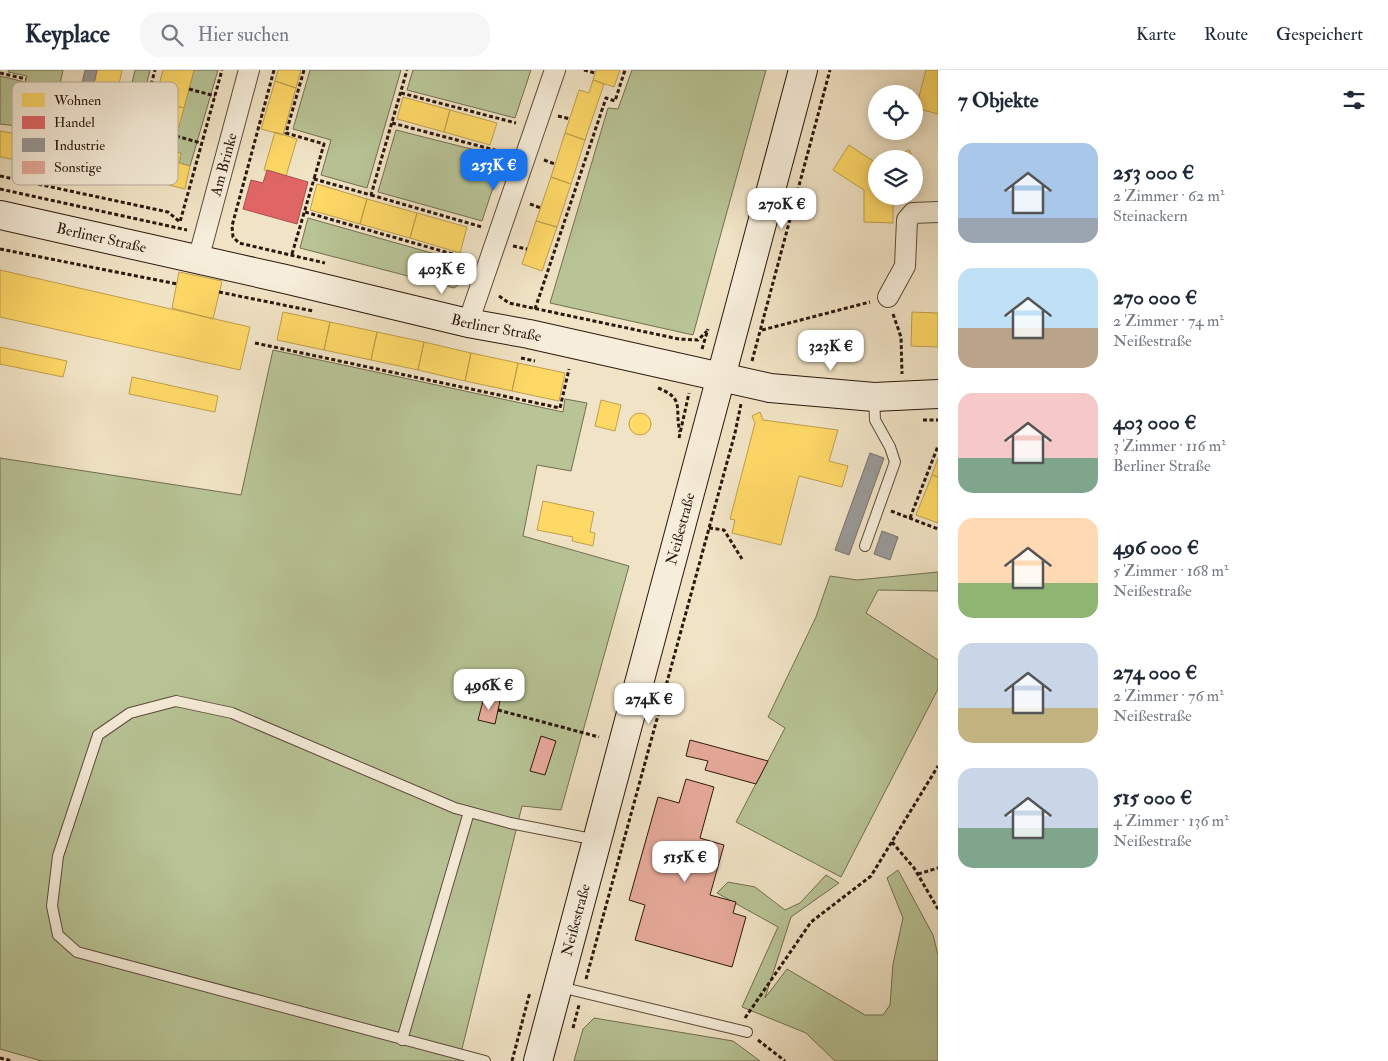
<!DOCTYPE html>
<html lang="de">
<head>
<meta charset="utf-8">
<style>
	:root { --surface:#fff; --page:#f6f6f7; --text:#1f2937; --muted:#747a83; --line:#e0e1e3; --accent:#1a73e8 }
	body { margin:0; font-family:"IM FELL Double Pica",serif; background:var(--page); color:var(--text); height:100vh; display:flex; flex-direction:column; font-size:19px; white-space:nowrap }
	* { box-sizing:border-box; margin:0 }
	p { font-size:16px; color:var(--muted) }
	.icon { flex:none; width:28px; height:28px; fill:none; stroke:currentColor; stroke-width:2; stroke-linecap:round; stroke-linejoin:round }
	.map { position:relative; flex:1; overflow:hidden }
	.sheet { display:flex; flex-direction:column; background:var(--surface); width:450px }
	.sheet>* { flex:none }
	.controls { position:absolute; left:868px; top:15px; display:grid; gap:10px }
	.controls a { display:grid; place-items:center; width:55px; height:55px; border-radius:50%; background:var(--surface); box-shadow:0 2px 12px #0003; font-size:25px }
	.price { position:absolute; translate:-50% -42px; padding:0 11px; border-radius:10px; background:#fff; color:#222; font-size:16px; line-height:32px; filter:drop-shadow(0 1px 2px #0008) }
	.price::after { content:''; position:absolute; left:50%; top:30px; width:15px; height:11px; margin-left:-8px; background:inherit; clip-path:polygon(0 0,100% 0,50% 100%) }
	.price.on { background:var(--accent); color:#fff }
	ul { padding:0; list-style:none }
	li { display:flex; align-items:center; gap:15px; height:125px; padding:0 20px }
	li span { display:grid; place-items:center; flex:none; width:140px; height:100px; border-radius:15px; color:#555 }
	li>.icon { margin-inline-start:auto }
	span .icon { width:60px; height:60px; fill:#fffc; stroke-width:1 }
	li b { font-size:21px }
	h2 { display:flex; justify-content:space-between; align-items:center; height:60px; padding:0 20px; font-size:21px }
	header { display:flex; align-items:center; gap:30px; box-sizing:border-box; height:70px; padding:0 25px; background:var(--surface); border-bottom:1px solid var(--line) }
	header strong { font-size:24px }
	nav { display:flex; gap:28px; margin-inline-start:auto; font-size:18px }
	.search { width:350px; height:45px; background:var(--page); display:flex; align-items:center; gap:12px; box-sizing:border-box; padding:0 18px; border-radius:20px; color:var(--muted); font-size:19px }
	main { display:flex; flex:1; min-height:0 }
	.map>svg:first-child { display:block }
	.green { fill:#b8c496; stroke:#726e52 }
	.homes { fill:#ffd966; stroke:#c09f4c }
	.shops { fill:#e06666; stroke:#aa4e4c }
	.industry { fill:#999; stroke:#78726f }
	.building { fill:#e8ab9c; stroke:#2c170e }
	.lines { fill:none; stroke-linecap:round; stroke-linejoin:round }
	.lane-casing { stroke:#5d4a3c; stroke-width:12 }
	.street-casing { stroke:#5d4a3c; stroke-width:22 }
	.secondary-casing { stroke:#2c170e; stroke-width:30 }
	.path { stroke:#2c170e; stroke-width:3; stroke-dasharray:4 2.5; stroke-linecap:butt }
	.lane { stroke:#f6edda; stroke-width:10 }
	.street { stroke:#f6edda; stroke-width:20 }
	.secondary { stroke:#f6edda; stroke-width:28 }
	.labels { text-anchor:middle; stroke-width:5; stroke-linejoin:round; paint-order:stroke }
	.street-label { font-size:15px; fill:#2c170e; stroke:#f6edda }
	.key { fill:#f6edda; stroke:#b9ad9d; stroke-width:1 }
	.key-label { font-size:14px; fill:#2c170e }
</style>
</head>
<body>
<header>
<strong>Keyplace</strong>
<div class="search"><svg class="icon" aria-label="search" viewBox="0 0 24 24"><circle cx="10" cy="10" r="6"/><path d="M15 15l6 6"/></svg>Hier suchen</div>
<nav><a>Karte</a><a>Route</a><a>Gespeichert</a></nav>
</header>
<main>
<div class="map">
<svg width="938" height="991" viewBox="0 0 938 991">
	<rect width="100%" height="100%" fill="#f1e4c6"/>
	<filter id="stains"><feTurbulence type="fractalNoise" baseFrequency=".004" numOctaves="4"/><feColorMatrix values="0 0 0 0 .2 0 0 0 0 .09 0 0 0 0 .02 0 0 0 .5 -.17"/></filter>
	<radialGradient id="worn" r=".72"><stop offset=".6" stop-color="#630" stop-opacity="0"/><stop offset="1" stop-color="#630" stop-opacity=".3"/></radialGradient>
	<path class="green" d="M9,0H63L57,28L31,24L25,57L0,54V6L25,12L27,6L8,2Z
		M135,0H150L135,61L122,58Z
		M194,0H218L190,96L179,93L181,83L172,81Z
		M310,0H401L367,118L321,105L331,70L293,59Z
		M413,0H531L515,48L407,20Z
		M632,0H766L693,265L550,233L608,38L618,39Z
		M396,60L503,87L482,151L378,122Z
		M308,148L467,193L462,212L454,218L300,178Z
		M273,280L563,342L565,329L587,333L571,401L537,395L523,466L629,496L561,740L522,736L459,991H42L0,979V388L241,425Z
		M938,502V521L878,520L866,543L938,590V619L841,807L736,752L785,658L768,647L816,547L830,506L857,510Z
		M898,800L933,865L938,885V991H835L806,963L742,937L778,857L717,823L728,812L755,817L785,840L800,833L826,805L839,813L791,847L765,928L787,899L865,945H883L890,935L893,894L903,848L887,808Z
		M594,948L733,971L760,991H574L583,959Z"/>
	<path class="homes" d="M97,0H122L110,57L118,59L111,93L78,86Z
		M163,0H194L184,38L155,30Z
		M278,0H301L296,18L275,11Z
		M596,0H620L614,17L593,10Z
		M926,0H938V44L916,38Z
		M593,10L604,14L585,70L565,63L579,20L589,23Z
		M275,11L296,18L283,65L261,59Z
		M403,27L450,40L444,62L397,49Z
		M155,30L184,38L172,81L143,73Z
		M450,40L497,53L490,75L444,62Z
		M0,61L80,75L75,100L0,87Z
		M275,62L297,69L286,106L264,100Z
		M565,63L585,70L571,114L551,107Z
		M116,67L181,83L179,93L190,96L185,119L109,100Z
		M849,75L876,93V126H893V153L864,152V120L833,100Z
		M909,80L923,106L914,110V89H891Z
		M551,107L571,114L557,157L536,151Z
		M317,114L367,129L360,154L310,140Z
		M367,129L417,143L410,168L360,154Z
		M417,143L467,157L460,183L410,168Z
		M536,151L557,157L542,201L522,194Z
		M0,200L250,257L240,300L0,247Z
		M179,202L222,211L213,249L172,238Z
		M283,242L330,252L324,280L277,270Z
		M912,242L938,243V277L911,276Z
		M330,252L377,262L371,290L324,280Z
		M377,262L424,272L418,300L371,290Z
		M424,272L471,283L465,311L418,300Z
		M0,277L67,291L63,307L0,294Z
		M471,283L518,293L512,321L465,311Z
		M518,293L565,303L559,331L512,321Z
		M132,307L218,326L215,342L129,324Z
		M601,330L621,335L615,361L595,356Z
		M760,342L763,350L838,360L829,391L848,396L842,417L799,406L781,475L732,463L735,450L730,449L755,353L752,346Z
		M629 354a11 11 0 1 1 22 0a11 11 0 1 1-22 0Z
		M938,388V407L932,405Z
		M932,405L938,407V453L916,445Z
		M543,431L594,442L590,462L595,463L593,476L572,471L573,467L537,460Z"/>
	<path class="shops" d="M267,100L308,112L297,154L243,139L251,110L263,113Z"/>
	<path class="industry" d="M85,0H97L80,75L68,73Z
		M870,383L884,388L849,485L835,480Z
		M882,461L898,467L890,490L874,484Z"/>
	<path class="building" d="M484,627L500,631L495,654L478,650Z
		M541,666L556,671L545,705L530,701Z
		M690,670L768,691L756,714L705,700L708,691L686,686Z
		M686,709L714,717L700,768L724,775L710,825L736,832L733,843L746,847L732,897L635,870L645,835L629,830L658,727L679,733Z"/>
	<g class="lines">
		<defs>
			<path id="lane" d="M865,476L895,392L890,377L875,350L874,327
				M560,917L747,962
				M402,970L469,742
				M485,991L77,882L58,865L52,836L58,786L98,665L130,643L176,631L232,643L455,738L510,753L597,770"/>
			<g id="street">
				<path id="s1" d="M198,190L249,0"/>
				<path d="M888,227L905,196L907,150L913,143L938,142"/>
				<path d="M468,253L555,0"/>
			</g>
			<g id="secondary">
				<path id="s2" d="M0,145L285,209L468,253L529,264L770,318L874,327L938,324"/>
				<path id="s3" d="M538,991L803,0"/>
			</g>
		</defs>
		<use href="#lane" class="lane-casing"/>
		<use href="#street" class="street-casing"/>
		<use href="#secondary" class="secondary-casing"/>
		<path class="path" d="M274,0L232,156L233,167L239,173L325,193
			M304,0L286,63L324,74L314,109
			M584,0L595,3
			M0,3L26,9
			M189,19L215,26
			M401,23L516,53
			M558,46L570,49
			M392,53L506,83
			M121,63L137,66
			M176,66L201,73
			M136,71L155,0
			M544,90L555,94
			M0,106L168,142L180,152L222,0
			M0,119L187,160
			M371,125L482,157
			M530,134L541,138
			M305,142L470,189
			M513,176L527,179
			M0,179L177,214
			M292,184L314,109L371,125L407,0
			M219,222L313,241
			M499,226L509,233L679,269L698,270L707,261
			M535,239L606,28L615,31L625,0
			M893,244L901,267L902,304
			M762,260L870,232
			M255,273L560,338L569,299
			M702,279L708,259
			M521,288L535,291
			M752,291L830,0
			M658,318C686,329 674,339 680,362
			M923,350H938
			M679,368L689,323
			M891,441L938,459
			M910,448L938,376
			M709,458L724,460L742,489
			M498,640L599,667
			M892,772L914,798L938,839
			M918,804L938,798
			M586,909L735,363L741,334
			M745,948L811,852L871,806L938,696
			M573,958L579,935
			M758,970L785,991
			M0,988L12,991
			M512,991L530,922"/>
		<use href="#lane" class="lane"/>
		<use href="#street" class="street"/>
		<use href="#secondary" class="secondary"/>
	</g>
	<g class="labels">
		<g class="street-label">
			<text dy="5" stroke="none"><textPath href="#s1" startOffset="99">Am Brinke</textPath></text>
			<text dy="5" stroke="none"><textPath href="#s2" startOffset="104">Berliner Straße</textPath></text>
			<text dy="5" stroke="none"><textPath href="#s2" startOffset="509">Berliner Straße</textPath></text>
			<text dy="5" stroke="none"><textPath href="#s3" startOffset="551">Neißestraße</textPath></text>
			<text dy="5" stroke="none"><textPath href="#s3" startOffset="146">Neißestraße</textPath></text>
		</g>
	</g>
	<rect x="12" y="12" width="166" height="103" rx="8" class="key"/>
	<rect x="22" y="23" width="23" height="14" fill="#ffd966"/>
	<rect x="22" y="46" width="23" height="13" fill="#e06666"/>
	<rect x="22" y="68" width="23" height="14" fill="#999"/>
	<rect x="22" y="91" width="23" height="13" fill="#e8ab9c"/>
	<g class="key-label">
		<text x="54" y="35">Wohnen</text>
		<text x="54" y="57">Handel</text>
		<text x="54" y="80">Industrie</text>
		<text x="54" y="102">Sonstige</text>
	</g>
	<rect width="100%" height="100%" filter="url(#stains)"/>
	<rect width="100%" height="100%" fill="url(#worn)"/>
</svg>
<div class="controls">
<a><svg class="icon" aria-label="locate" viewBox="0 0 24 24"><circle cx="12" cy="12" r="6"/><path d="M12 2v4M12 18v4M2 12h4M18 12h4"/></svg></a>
<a><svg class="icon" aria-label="layers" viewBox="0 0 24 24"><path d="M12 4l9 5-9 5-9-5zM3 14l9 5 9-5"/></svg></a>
</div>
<b class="price on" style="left:494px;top:121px">253K €</b>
<b class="price" style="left:782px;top:160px">270K €</b>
<b class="price" style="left:442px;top:225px">403K €</b>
<b class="price" style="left:831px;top:302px">323K €</b>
<b class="price" style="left:489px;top:641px">496K €</b>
<b class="price" style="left:649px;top:655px">274K €</b>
<b class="price" style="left:685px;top:813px">515K €</b>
</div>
<section class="sheet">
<h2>7 Objekte<svg class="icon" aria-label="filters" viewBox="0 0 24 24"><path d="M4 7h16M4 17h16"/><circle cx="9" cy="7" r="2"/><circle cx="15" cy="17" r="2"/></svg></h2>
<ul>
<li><span style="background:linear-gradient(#a9c7e8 75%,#9aa5b1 0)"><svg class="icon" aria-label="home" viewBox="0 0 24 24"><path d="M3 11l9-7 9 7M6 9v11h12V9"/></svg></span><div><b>253 000 €</b><p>2 Zimmer · 62 m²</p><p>Steinackern</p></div></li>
<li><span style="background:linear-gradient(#bfe0f5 60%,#b9a48a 0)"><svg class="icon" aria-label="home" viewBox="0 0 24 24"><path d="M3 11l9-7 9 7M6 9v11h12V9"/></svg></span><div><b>270 000 €</b><p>2 Zimmer · 74 m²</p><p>Neißestraße</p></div></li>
<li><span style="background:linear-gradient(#f6c9c9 65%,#7fa58c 0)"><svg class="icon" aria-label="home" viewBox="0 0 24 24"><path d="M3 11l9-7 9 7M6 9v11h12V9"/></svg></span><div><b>403 000 €</b><p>3 Zimmer · 116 m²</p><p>Berliner Straße</p></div></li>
<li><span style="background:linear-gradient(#ffd9b3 65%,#8fb573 0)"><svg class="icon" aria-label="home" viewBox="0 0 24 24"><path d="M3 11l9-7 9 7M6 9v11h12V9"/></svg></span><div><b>496 000 €</b><p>5 Zimmer · 168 m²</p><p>Neißestraße</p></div></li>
<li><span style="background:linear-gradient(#c9d6e8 65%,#c2b280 0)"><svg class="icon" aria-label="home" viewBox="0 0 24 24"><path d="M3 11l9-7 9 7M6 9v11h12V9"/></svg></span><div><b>274 000 €</b><p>2 Zimmer · 76 m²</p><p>Neißestraße</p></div></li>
<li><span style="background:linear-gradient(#c9d6e8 60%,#7fa58c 0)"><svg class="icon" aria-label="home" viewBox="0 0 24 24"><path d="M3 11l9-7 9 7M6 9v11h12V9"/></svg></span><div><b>515 000 €</b><p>4 Zimmer · 136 m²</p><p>Neißestraße</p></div></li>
</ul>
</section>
</main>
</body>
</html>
